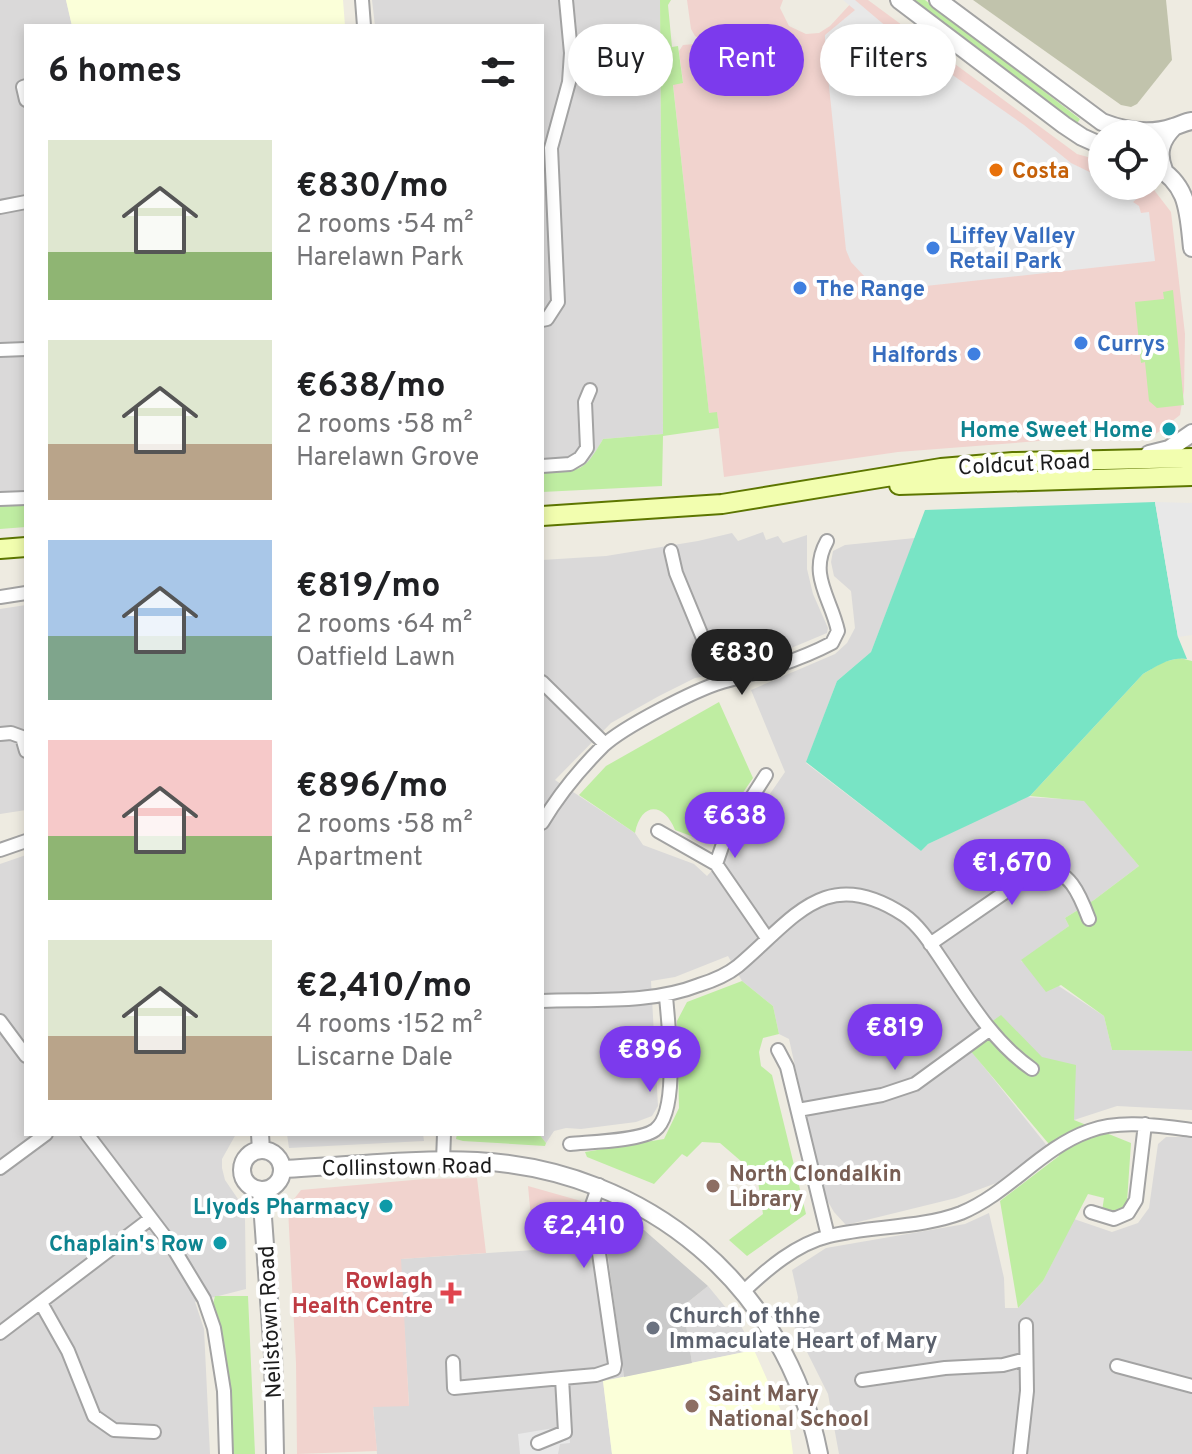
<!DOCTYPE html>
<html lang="en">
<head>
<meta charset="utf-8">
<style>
	:root { --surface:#fff; --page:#f2f2f2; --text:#202124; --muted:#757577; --accent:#7c3aed }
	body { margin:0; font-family:Overpass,sans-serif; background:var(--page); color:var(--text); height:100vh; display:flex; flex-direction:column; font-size:30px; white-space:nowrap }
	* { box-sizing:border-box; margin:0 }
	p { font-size:26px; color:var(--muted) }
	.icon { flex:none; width:44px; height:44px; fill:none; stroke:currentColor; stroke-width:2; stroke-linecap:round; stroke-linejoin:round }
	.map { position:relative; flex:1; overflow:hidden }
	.side { position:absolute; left:24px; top:24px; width:520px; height:1112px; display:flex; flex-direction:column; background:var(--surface); border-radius:0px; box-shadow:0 4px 12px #0003 }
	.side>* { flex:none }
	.top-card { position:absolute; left:568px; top:24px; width:504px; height:72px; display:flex; gap:16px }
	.buttons { position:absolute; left:1088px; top:120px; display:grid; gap:16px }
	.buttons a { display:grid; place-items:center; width:80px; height:80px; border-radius:50%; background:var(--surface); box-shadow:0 4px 12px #0003; font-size:40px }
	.price { position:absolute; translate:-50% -68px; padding:0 18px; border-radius:28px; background:var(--accent); color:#fff; font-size:26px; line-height:52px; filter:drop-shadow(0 2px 4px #0008) }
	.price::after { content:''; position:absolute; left:50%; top:48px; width:24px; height:18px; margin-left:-12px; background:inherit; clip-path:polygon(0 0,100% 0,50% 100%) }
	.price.on { background:#222; color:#fff }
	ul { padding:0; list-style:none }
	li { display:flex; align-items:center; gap:24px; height:200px; padding:0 24px }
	li span { display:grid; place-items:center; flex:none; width:224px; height:160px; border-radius:0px; color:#555 }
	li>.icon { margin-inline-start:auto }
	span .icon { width:96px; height:96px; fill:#fffc; stroke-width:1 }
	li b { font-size:34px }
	h2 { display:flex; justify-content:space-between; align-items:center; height:96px; padding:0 24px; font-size:34px }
	.pill { padding:0 28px; border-radius:36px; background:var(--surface); box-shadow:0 4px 12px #0003; font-size:28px; line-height:72px }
	.pill.on { background:var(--accent); color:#fff }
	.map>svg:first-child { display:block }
	.residential { fill:#dad9d9 }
	.commercial { fill:#f1d3ce }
	.education { fill:#fbffd9 }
	.religious { fill:#cacaca }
	.construction { fill:#c1c3ac }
	.grass { fill:#bfeda2 }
	.pitch { fill:#78e4c5 }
	.parking { fill:#e8e8e8 }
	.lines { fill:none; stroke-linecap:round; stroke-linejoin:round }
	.minor-casing { stroke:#a3a3a3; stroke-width:16 }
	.tertiary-casing { stroke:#a3a3a3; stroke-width:20 }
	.secondary-casing { stroke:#5d7600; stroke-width:22 }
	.minor { stroke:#fff; stroke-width:12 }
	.tertiary { stroke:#fff; stroke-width:16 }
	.secondary { stroke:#f2feaf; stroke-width:18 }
	.food-dot { fill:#e8710a; stroke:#fff; stroke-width:3 }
	.shop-dot { fill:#3f7fe0; stroke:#fff; stroke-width:3 }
	.culture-dot { fill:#0f9aa8; stroke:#fff; stroke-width:3 }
	.education-dot { fill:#8d6e63; stroke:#fff; stroke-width:3 }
	.health-dot { fill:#e0444e; stroke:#fff; stroke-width:3 }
	.worship-dot { fill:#6b7280; stroke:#fff; stroke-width:3 }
	.labels { text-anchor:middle; stroke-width:8; stroke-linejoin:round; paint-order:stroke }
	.food-label { font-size:22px; font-weight:bold; fill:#c56008; stroke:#fff; text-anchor:start }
	.shop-label { font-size:22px; font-weight:bold; fill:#366cbe; stroke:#fff; text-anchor:start }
	.culture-label { font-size:22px; font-weight:bold; fill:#0d838f; stroke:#fff; text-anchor:end }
	.street-label { font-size:22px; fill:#1c1c1c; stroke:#fff }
	.education-label { font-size:22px; font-weight:bold; fill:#785e54; stroke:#fff; text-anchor:start }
	.health-label { font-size:22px; font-weight:bold; fill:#be3a42; stroke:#fff; text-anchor:end }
	.worship-label { font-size:22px; font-weight:bold; fill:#5b616d; stroke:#fff; text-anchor:start }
</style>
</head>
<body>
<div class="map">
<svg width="1192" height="1454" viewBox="0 0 1192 1454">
	<rect width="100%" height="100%" fill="#eeebe1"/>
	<path class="residential" d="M0,0H66L72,26H26V504L0,506Z
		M372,0H660L663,434L603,439L589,464L573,470L542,472V26H375Z
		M763,532L766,540L778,536L783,543L807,535V569L813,594L828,628L827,633L739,670L695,678L659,696L611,723L555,780L635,833L643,845L694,864L707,876L735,845L785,772L751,690L835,654L847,643L855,628L851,591L834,576L831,562L833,551L845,545L915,538L871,652L837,681L806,763L921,851L928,844L1024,797L1084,800L1139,866L1094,900L1065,918L1069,926L1021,961L1104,1016L1112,1050L1192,1051V1110L1117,1106L1074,1120L964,1042L1052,1152L1026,1172L956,1198L846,1225L834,1212L823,1193L789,1039L779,1034L773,1006L742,981L728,956L675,977L651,981L658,1106L652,1116L636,1122L581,1129L566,1128L554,1131L546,1143L539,1134H542V560L606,556L698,541L732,533L738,541Z
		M26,605V810L0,814V609Z
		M26,855V1134H236L222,1159V1168L225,1180L240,1202L245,1219L246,1289L195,1302L204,1329L210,1454H0V864Z
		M287,1134H423L424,1141L289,1148Z
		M1166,1137H1192V1454H839L828,1394L794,1326L798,1297L792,1270L826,1248L965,1224L989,1213L1004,1278L1005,1308H1018L1043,1281L1074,1219L1112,1232L1138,1223L1149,1208L1158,1144Z
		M606,1245L624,1377L603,1381L612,1454H377L373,1406L409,1405L400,1259Z
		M708,1286L741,1326L754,1350L692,1363L683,1306Z"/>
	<path class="commercial" d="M687,0H783L780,8L789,26L806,34L819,33L830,26L854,0H868L1077,154L1102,161V186H1151L1171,212L1185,334L1184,391L1180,415L1152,437L1078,438L898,452L724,477L717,413L709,414L673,84L683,82L679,51L683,45L706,43L695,36L691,29Z
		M477,1178L486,1253L401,1259L409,1406L373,1407L377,1451L297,1454L296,1363L288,1209L294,1199L301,1190L424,1179Z
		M528,1186L581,1201L588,1246L534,1250Z"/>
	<path class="education" d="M66,0H343L345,26H72Z
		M754,1350L790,1431L793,1454H612L603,1381Z"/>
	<path class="religious" d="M608,1212L644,1230L708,1286L683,1306L692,1363L624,1377L603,1220Z"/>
	<path class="construction" d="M973,0H1166L1172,60L1137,104L1131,107L1121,105Z"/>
	<path class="grass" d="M660,0H671L668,5L672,47L678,46L683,83L673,85L709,413L717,412L719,428L663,436L662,486L542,492V472C581,470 583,474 603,439L663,434Z
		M911,0H925L1080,119L1076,125Z
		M1173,290L1184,405L1157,408L1149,401L1145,362L1141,363L1135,302L1164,299L1163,292Z
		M26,504V527L0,529V506Z
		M1180,658L1192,661V1051L1112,1050L1104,1016L1061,985L1046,992L1021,960L1069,926L1065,918L1094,900L1139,866L1084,801L1030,796L1143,674L1163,662Z
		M719,702L753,778L718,829L708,839H699L675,830C664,802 641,802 635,833L579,795L606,766Z
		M742,981L773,1006L779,1034L763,1038L759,1052L761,1066L772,1075L806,1214L747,1256L729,1240L763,1214L757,1175L720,1143L702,1142L687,1157L682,1154L654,1184L587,1157L585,1152L664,1139L679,1108L677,1021L687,1002Z
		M1001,1015L1042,1057L1076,1065L1074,1120L1131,1143L1127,1202L1118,1213L1102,1211L1104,1198L1088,1194L1043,1281L1018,1308L1000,1201L1059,1156L963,1042Z
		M457,1134H539L546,1143L545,1146L463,1141L456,1139Z
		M215,1296H248L255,1454H233L229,1384L213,1304Z"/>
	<path class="pitch" d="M1155,502L1178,637L1187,659C1171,656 1157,666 1143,674L1030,796L928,844L921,851L806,762L837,681L871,652L925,510Z"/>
	<path class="parking" d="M843,0H855L901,39L1024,125L1071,163L1102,178V186H1121L1137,193L1140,196L1133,202L1139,206L1141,213L1149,212L1155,261L907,288L881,287L865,277L851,262L846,250L825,48V35L855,10Z
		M1155,502L1192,503V635L1178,637Z
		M566,1426L569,1427L570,1443L560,1444L558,1454H520L518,1434Z"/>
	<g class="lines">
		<defs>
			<path id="minor" d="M362,0L364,26
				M26,86L23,87L26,100
				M0,207L26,202
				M542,320L547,319L558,302L551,148L569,82L571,53L566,0
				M0,350L26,349
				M542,466L570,464L580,458L587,448L585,402L590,390
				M0,499L26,498
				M671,551L676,573L721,682
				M0,597L26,593
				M542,682L605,744
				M0,734L11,733L22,737L26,751
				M542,823C558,796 581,768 603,746C623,727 695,690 722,682C759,672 798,661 832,643L838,631C831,598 808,575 827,541
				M658,831L716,864L767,938
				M0,850L26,841
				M716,864L724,841L766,775
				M930,944L1040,868C1069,867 1080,895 1089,919
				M542,1001C593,999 651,1004 699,985C712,981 728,974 738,966C793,920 825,863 904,915C920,926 932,946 943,962C969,1001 993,1042 1032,1069
				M0,1021L26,1056
				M778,1050L787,1067L828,1236
				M798,1110L882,1095L915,1084L989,1030
				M87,1134L172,1246L204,1299L214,1328L224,1391L226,1454
				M570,1144C589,1142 640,1141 655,1130C680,1111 668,1024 666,996
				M443,1161L444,1134
				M0,1168L46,1134
				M1091,1212L1114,1219L1128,1213L1136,1200L1145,1124
				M743,1292C767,1269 796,1244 829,1236C870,1226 922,1228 961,1213C1009,1193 1041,1148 1089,1131C1121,1119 1159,1126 1192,1130
				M41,1303L68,1351L94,1416L114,1430L154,1432
				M0,1333L150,1219
				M453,1362L454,1388L562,1378L565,1432L538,1443
				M1117,1366L1192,1386
				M562,1378L596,1375L614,1369L615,1364L592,1205L599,1185
				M862,1380L945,1368L1003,1365L1026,1359
				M1020,1454L1027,1391L1026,1325"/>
			<path id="tertiary" d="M899,0L1064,125L1082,137L1102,146
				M938,0L1102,122C1125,131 1150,135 1173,127C1180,125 1185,122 1192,121
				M1154,165C1189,185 1188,211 1192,248
				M1164,170C1157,153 1161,140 1174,127
				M1149,454L1169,449L1192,433
				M260,1134L261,1150
				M242 1170a20 20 0 1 1 40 0a20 20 0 1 1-40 0Z
				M283,1169C347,1166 413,1158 477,1161C647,1170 786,1286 819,1454
				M261,1190L273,1355L275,1454"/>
			<path id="secondary" d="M899,485L1192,476
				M542,516L722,504L941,468L1013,462L1192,458
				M0,549L26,547"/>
		</defs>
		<use href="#minor" class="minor-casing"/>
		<use href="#tertiary" class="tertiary-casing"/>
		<use href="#secondary" class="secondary-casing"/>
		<use href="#minor" class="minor"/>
		<use href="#tertiary" class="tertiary"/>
		<use href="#secondary" class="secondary"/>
	</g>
	<circle class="food-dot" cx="996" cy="170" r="8"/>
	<g class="shop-dot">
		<circle cx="933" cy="248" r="8"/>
		<circle cx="800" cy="288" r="8"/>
		<circle cx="1081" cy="343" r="8"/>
		<circle cx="974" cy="354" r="8"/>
	</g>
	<g class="culture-dot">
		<circle cx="1169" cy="429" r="8"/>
		<circle cx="386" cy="1206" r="8"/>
		<circle cx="220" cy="1243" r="8"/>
	</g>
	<g class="education-dot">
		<circle cx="713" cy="1186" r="8"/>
		<circle cx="692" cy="1406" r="8"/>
	</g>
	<path class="health-dot" d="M447 1281h8v8h8v8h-8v8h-8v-8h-8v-8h8z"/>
	<circle class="worship-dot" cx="653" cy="1328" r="8"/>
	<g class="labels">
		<g class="food-label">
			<text x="1012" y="178">Costa</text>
		</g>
		<g class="shop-label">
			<text x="949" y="243">Liffey Valley<tspan x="949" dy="25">Retail Park</tspan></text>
			<text x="816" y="296">The Range</text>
			<text x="1097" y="351">Currys</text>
			<text x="958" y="362" text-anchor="end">Halfords</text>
		</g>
		<g class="culture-label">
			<text x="1153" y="437">Home Sweet Home</text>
			<text x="370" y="1214">Llyods Pharmacy</text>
			<text x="204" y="1251">Chaplain's Row</text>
		</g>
		<g class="street-label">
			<text transform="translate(1024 463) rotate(-3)" y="8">Coldcut Road</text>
			<text transform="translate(407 1166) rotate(-1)" y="8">Collinstown Road</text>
			<text transform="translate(269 1322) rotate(-93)" y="8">Neilstown Road</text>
		</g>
		<g class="education-label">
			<text x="729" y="1181">North Clondalkin<tspan x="729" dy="25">Library</tspan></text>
			<text x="708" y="1401">Saint Mary<tspan x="708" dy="25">National School</tspan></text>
		</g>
		<g class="health-label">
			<text x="433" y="1288">Rowlagh<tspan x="433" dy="25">Health Centre</tspan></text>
		</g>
		<g class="worship-label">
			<text x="669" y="1323">Church of thhe<tspan x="669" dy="25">Immaculate Heart of Mary</tspan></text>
		</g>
	</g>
</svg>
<div class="buttons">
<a><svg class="icon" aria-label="locate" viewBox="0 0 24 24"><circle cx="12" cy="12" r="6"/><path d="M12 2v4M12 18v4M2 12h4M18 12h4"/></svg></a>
</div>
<b class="price on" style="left:742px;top:697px">€830</b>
<b class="price" style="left:735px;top:860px">€638</b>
<b class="price" style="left:1012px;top:907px">€1,670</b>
<b class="price" style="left:895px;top:1072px">€819</b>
<b class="price" style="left:650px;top:1094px">€896</b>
<b class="price" style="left:584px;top:1270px">€2,410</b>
<div class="top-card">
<a class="pill">Buy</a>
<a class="pill on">Rent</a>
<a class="pill">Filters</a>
</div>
<section class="side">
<h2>6 homes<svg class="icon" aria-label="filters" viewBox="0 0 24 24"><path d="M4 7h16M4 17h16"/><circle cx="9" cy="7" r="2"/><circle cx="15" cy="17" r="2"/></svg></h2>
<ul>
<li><span style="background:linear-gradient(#dfe7d0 70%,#8fb573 0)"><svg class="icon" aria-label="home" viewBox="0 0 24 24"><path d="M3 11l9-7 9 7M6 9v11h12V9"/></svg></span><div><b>€830/mo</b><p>2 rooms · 54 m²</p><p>Harelawn Park</p></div></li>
<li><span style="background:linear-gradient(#dfe7d0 65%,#b9a48a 0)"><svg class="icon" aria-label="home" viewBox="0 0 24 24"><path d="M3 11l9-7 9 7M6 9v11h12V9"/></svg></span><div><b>€638/mo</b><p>2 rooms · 58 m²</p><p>Harelawn Grove</p></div></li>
<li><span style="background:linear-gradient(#a9c7e8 60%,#7fa58c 0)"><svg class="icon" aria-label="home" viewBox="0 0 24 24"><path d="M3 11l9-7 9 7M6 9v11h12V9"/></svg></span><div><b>€819/mo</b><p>2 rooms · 64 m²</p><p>Oatfield Lawn</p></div></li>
<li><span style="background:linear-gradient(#f6c9c9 60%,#8fb573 0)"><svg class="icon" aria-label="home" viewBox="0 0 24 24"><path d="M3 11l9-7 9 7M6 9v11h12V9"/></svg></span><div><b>€896/mo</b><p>2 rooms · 58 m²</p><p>Apartment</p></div></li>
<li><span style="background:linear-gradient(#dfe7d0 60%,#b9a48a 0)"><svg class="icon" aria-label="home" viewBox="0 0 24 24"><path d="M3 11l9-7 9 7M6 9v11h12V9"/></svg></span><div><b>€2,410/mo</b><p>4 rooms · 152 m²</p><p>Liscarne Dale</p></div></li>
</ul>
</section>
</div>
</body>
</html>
